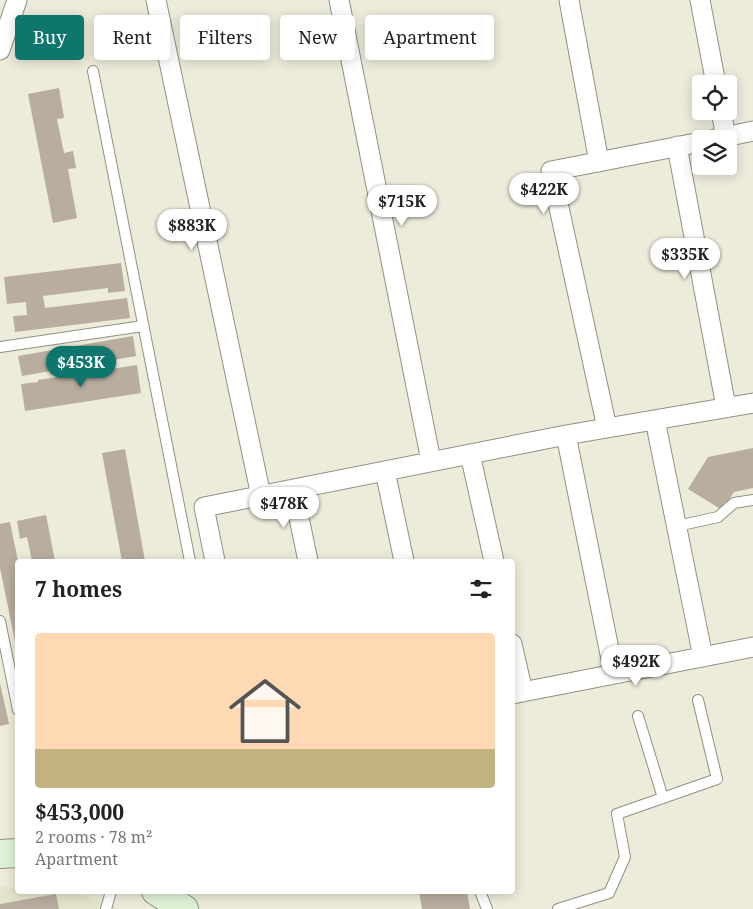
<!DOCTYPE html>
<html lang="en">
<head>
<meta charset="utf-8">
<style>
	:root { --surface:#fff; --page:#f2f2f2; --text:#222; --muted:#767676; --accent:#0f766e }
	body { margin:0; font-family:"Noto Serif",serif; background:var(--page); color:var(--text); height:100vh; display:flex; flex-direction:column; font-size:19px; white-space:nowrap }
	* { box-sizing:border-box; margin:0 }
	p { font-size:16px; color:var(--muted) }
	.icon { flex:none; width:28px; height:28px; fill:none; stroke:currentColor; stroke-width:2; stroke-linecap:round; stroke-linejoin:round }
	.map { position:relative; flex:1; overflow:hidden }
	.side { position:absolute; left:15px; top:559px; width:500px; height:335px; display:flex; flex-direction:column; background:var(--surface); border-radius:5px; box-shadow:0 2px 12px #0003 }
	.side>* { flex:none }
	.top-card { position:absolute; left:15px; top:15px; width:500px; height:45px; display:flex; gap:10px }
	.fabs { position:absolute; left:692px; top:75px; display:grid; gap:10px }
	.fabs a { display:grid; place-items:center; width:45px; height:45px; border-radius:5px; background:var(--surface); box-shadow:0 2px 12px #0003; font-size:25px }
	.price { position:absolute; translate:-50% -42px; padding:0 11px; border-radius:18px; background:#fff; color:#222; font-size:16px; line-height:32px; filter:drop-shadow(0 1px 2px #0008) }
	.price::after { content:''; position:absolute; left:50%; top:30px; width:15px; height:11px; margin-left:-8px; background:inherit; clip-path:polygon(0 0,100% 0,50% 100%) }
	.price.active { background:var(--accent); color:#fff }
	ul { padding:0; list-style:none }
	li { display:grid; align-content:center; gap:10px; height:265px; padding:0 20px }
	li span { display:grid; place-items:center; height:155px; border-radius:5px; color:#555 }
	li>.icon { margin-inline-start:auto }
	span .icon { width:90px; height:90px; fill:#fffc; stroke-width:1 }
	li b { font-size:21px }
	h2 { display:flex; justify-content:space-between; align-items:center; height:60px; padding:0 20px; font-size:21px }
	.tag { padding:0 18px; border-radius:5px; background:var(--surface); box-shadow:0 2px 12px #0003; font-size:18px; line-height:45px }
	.tag.active { background:var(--accent); color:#fff }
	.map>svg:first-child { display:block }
	.built { fill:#e5e4cb }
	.building { fill:#b8ad9f }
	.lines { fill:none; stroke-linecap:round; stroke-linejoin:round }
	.lane-casing { stroke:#919181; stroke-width:12 }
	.street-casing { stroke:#919181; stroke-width:21 }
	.secondary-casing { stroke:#919181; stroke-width:30 }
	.lane { stroke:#fff; stroke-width:10 }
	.street { stroke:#fff; stroke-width:19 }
	.secondary { stroke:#dff2d6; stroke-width:28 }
</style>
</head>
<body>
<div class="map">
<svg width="753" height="909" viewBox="0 0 753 909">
	<rect width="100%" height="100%" fill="#edecdb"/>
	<path class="built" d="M0,887L17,888L18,891H55L78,894L120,909H0Z"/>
	<path class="building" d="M59,88L64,118L57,119L64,153L73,151L76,168L68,169L77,218L53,223L28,94Z
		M121,263L125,291L108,293V288L43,296L45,308L127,298L130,318L15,332L13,316L27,315L26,302L7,304L4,277Z
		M133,336L136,356L22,376L18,356Z
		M137,365L141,393L25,411L21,384L38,382V380Z
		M753,448V488L734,492L722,510L688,489L708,457Z
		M125,449L145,561H122L102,453Z
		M46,515L55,561H32L27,537L20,539L17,521Z
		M10,522L18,561V641H15L0,568V524Z
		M0,683L9,724L0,726Z
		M419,891H467L470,909H422Z
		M56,894L59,909H0V904Z"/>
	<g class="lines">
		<defs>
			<path id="lane" d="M93,71L190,561
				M0,347L143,326
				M677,526L718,517L734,503L753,500
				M0,621L18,710
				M638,716L663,798
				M480,891L487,909
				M106,909L111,891
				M558,909L609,893L625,857L617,814L717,779L698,700"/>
			<path id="street" d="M156,0L261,496
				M339,0L431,461
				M569,0L599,162
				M700,0L716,84
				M0,50L17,0
				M721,111L726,137
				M715,139L753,131
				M677,146L726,407
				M655,420L703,657
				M607,428L551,171L701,142
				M566,435L614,674
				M470,454L494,561
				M385,471L404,561
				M293,489L308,561
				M215,561L204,507L566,435L753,403
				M512,644L523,692
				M512,694L753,647"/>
			<path id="secondary" d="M0,854L18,853
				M156,891L184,909"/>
		</defs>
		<use href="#lane" class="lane-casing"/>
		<use href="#street" class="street-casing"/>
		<use href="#secondary" class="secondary-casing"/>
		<use href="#lane" class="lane"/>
		<use href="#street" class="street"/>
		<use href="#secondary" class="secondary"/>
	</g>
</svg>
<div class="fabs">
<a><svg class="icon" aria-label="locate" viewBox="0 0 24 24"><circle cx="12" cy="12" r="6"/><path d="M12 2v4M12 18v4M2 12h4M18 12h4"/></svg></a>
<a><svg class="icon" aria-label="layers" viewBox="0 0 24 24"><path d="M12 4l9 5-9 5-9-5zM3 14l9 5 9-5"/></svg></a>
</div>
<b class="price" style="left:544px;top:215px">$422K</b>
<b class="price" style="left:402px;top:227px">$715K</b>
<b class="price" style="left:192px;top:251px">$883K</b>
<b class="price" style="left:685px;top:280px">$335K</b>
<b class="price active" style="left:81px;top:388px">$453K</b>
<b class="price" style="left:284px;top:529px">$478K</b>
<b class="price" style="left:636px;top:687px">$492K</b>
<div class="top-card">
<a class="tag active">Buy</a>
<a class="tag">Rent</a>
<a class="tag">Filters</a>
<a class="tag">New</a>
<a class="tag">Apartment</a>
</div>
<section class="side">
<h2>7 homes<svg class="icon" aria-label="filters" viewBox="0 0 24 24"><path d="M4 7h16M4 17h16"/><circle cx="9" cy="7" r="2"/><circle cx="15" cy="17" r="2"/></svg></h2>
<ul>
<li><span style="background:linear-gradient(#ffd9b3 75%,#c2b280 0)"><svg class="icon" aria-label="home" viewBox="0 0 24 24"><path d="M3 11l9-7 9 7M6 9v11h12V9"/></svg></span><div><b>$453,000</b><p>2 rooms · 78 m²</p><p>Apartment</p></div></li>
</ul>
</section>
</div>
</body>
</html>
